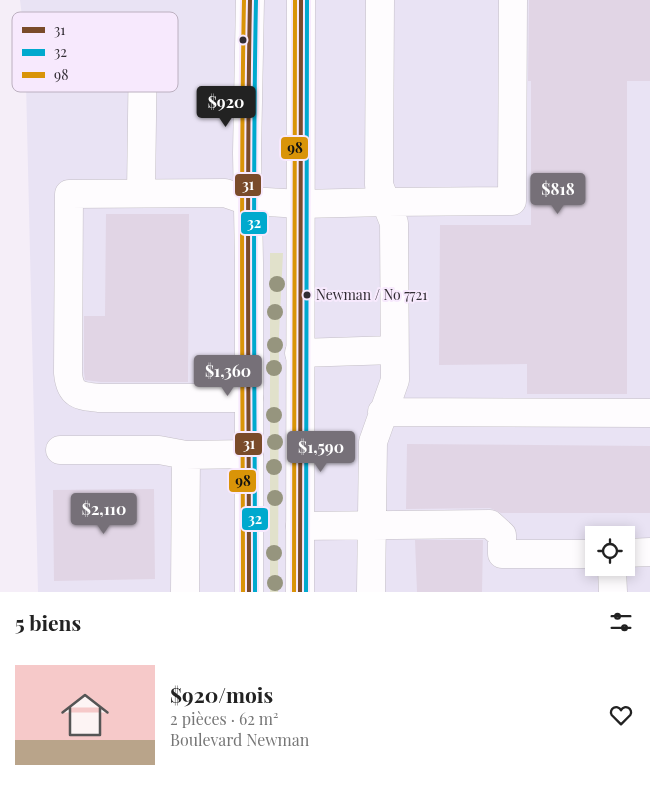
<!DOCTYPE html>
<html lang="fr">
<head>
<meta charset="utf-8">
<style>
	:root { --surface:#fff; --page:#f2f2f2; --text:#222; --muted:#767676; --line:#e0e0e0; --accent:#767078 }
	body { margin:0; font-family:"Playfair Display",serif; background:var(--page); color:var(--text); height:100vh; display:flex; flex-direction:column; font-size:19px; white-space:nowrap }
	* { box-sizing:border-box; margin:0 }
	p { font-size:16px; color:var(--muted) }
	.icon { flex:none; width:28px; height:28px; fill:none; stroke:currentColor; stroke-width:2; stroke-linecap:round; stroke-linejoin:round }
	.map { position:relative; height:592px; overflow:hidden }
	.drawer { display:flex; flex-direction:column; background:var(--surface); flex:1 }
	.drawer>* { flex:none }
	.tools { position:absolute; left:585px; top:526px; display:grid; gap:10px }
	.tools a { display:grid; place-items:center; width:50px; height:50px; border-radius:0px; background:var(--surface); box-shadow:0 2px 12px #0003; font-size:25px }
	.price { position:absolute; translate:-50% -42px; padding:0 11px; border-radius:5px; background:var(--accent); color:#fff; font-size:16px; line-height:32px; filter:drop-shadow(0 1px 2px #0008) }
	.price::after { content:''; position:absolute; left:50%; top:30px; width:15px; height:11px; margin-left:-8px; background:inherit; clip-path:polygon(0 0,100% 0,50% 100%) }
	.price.on { background:#222; color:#fff }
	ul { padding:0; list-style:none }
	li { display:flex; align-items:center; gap:15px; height:125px; padding:0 15px }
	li+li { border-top:1px solid var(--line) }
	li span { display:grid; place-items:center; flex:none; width:140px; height:100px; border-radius:0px; color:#555 }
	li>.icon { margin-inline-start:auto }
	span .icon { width:60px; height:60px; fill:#fffc; stroke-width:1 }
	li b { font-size:21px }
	h2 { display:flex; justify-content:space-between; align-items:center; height:60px; padding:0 15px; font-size:21px }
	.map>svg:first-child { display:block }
	.commercial { fill:#e9e3f4; fill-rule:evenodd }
	.green { fill:#e1e1cb }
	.building { fill:#e1d5e5 }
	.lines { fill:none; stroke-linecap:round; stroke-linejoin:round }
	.minor-casing { stroke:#c4bfc6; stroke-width:29 }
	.major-casing { stroke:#c4bfc6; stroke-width:29 }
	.minor { stroke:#fefcfe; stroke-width:28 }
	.major { stroke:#fefcfe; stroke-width:28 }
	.bus-1-casing { stroke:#f7e9fd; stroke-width:8 }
	.bus-2-casing { stroke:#f7e9fd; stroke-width:8 }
	.bus-3-casing { stroke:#f7e9fd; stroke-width:8 }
	.bus-1 { stroke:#7a4b2a; stroke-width:4 }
	.bus-2 { stroke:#00a9ce; stroke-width:4 }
	.bus-3 { stroke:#d99408; stroke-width:4 }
	.tree { fill:#96957e }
	.bus-dot { fill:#312c33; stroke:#f7e9fd; stroke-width:2 }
	.labels { text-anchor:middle; stroke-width:4; stroke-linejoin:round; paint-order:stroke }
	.bus-label { font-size:14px; fill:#312c33; stroke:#f7e9fd; text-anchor:start }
	.key { fill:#f7e9fd; stroke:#bcb0c0; stroke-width:1 }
	.key-label { font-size:14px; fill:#312c33 }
	.line-badge { stroke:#f7e9fd; stroke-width:2 }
	.badge-label { font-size:14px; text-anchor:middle; font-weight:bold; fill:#fff }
	.pale-badge-label { font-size:14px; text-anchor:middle; font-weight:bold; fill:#111 }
</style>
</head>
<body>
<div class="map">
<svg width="650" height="592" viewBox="0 0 650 592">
	<rect width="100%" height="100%" fill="#f5eef8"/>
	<path class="commercial" d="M20,0H650V592H38L25,41ZM594,535H626V568H594Z"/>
	<path class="green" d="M270,253H283L279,334L278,592H270Z"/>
	<path class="building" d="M529,0H650V81H627V394H527V364L439,365L440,225H531V81H528Z
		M106,214H189L188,382H101L85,380L84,372V316H105Z
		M407,444L650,446V513H501L490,508L406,509Z
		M154,489L155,579L54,581L53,490Z
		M415,540H483L482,592H417Z"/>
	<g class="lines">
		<defs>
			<path id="minor" d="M141,193L143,43
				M299,353L394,350
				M249,398H100C80,396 70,396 68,373L69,194L225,193L248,201L301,204L386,202L512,201L513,0
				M382,412L650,413
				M60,450H159L186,455L249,454
				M300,526L490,524L502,535V554H594
				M626,553L650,552
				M612,568L613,592
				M185,592L186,455
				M371,592L373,442L395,380L394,223L379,185L380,0"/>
			<path id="major" d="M249,592V262L247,153L250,0
				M300,592L301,0"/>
		</defs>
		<use href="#minor" class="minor-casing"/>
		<use href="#major" class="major-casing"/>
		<use href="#minor" class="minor"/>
		<use href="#major" class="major"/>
		<defs>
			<path id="bus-1" d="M249,592C249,395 246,197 250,0
				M300,592L301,0"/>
			<path id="bus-2" d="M255,592C255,395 252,197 256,0
				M306,592L307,0"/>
			<path id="bus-3" d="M243,592C243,395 240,197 244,0
				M294,592L295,0"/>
		</defs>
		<use href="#bus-1" class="bus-1-casing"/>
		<use href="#bus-2" class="bus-2-casing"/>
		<use href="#bus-3" class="bus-3-casing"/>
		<use href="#bus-1" class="bus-1"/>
		<use href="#bus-2" class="bus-2"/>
		<use href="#bus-3" class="bus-3"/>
	</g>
	<g class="tree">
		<circle cx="277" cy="284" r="8"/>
		<circle cx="275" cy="312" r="8"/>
		<circle cx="275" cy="345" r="8"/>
		<circle cx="274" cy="368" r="8"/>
		<circle cx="274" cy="415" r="8"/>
		<circle cx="275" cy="442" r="8"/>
		<circle cx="274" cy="467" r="8"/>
		<circle cx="275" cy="498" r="8"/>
		<circle cx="274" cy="553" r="8"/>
		<circle cx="275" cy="583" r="8"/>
	</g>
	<g class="bus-dot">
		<circle cx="243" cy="40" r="4.5"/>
		<circle cx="307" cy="295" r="4.5"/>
	</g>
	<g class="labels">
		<g class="bus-label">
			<text x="316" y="300">Newman / No 7721</text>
		</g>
	</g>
	<rect x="12" y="12" width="166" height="80" rx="8" class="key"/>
	<rect x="22" y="27" width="23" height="6" fill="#7a4b2a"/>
	<rect x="22" y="49" width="23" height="7" fill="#00a9ce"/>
	<rect x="22" y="72" width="23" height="6" fill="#d99408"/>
	<g class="key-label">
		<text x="54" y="35">31</text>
		<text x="54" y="57">32</text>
		<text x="54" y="80">98</text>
	</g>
	<g class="line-badge">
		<rect x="280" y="136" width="29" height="24" rx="5" fill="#d99408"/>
		<rect x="234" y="173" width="28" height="24" rx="5" fill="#7a4b2a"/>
		<rect x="240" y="211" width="28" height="24" rx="5" fill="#00a9ce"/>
		<rect x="234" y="432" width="29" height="24" rx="5" fill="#7a4b2a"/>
		<rect x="228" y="469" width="29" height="24" rx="5" fill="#d99408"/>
		<rect x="241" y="507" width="28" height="24" rx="5" fill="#00a9ce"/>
	</g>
	<g class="badge-label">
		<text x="248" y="190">31</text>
		<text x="254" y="228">32</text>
		<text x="249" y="449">31</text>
		<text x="255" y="524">32</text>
	</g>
	<g class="pale-badge-label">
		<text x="295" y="153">98</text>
		<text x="243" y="486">98</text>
	</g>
</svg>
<div class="tools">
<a><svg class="icon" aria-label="locate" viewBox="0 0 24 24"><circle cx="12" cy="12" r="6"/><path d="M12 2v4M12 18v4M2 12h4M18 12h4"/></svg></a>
</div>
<b class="price on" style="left:226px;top:128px">$920</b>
<b class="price" style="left:558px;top:215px">$818</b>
<b class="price" style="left:228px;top:397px">$1,360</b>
<b class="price" style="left:321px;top:473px">$1,590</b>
<b class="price" style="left:104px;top:535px">$2,110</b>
</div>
<section class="drawer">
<h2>5 biens<svg class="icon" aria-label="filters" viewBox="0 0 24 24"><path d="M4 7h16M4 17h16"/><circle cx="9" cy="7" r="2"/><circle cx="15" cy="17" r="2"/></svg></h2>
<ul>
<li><span style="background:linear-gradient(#f6c9c9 75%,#b9a48a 0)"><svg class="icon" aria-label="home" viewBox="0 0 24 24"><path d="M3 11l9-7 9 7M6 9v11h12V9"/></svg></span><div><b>$920/mois</b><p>2 pièces · 62 m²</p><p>Boulevard Newman</p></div><svg class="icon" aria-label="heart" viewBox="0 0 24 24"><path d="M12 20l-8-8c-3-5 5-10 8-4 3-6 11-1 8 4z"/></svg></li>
</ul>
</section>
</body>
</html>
